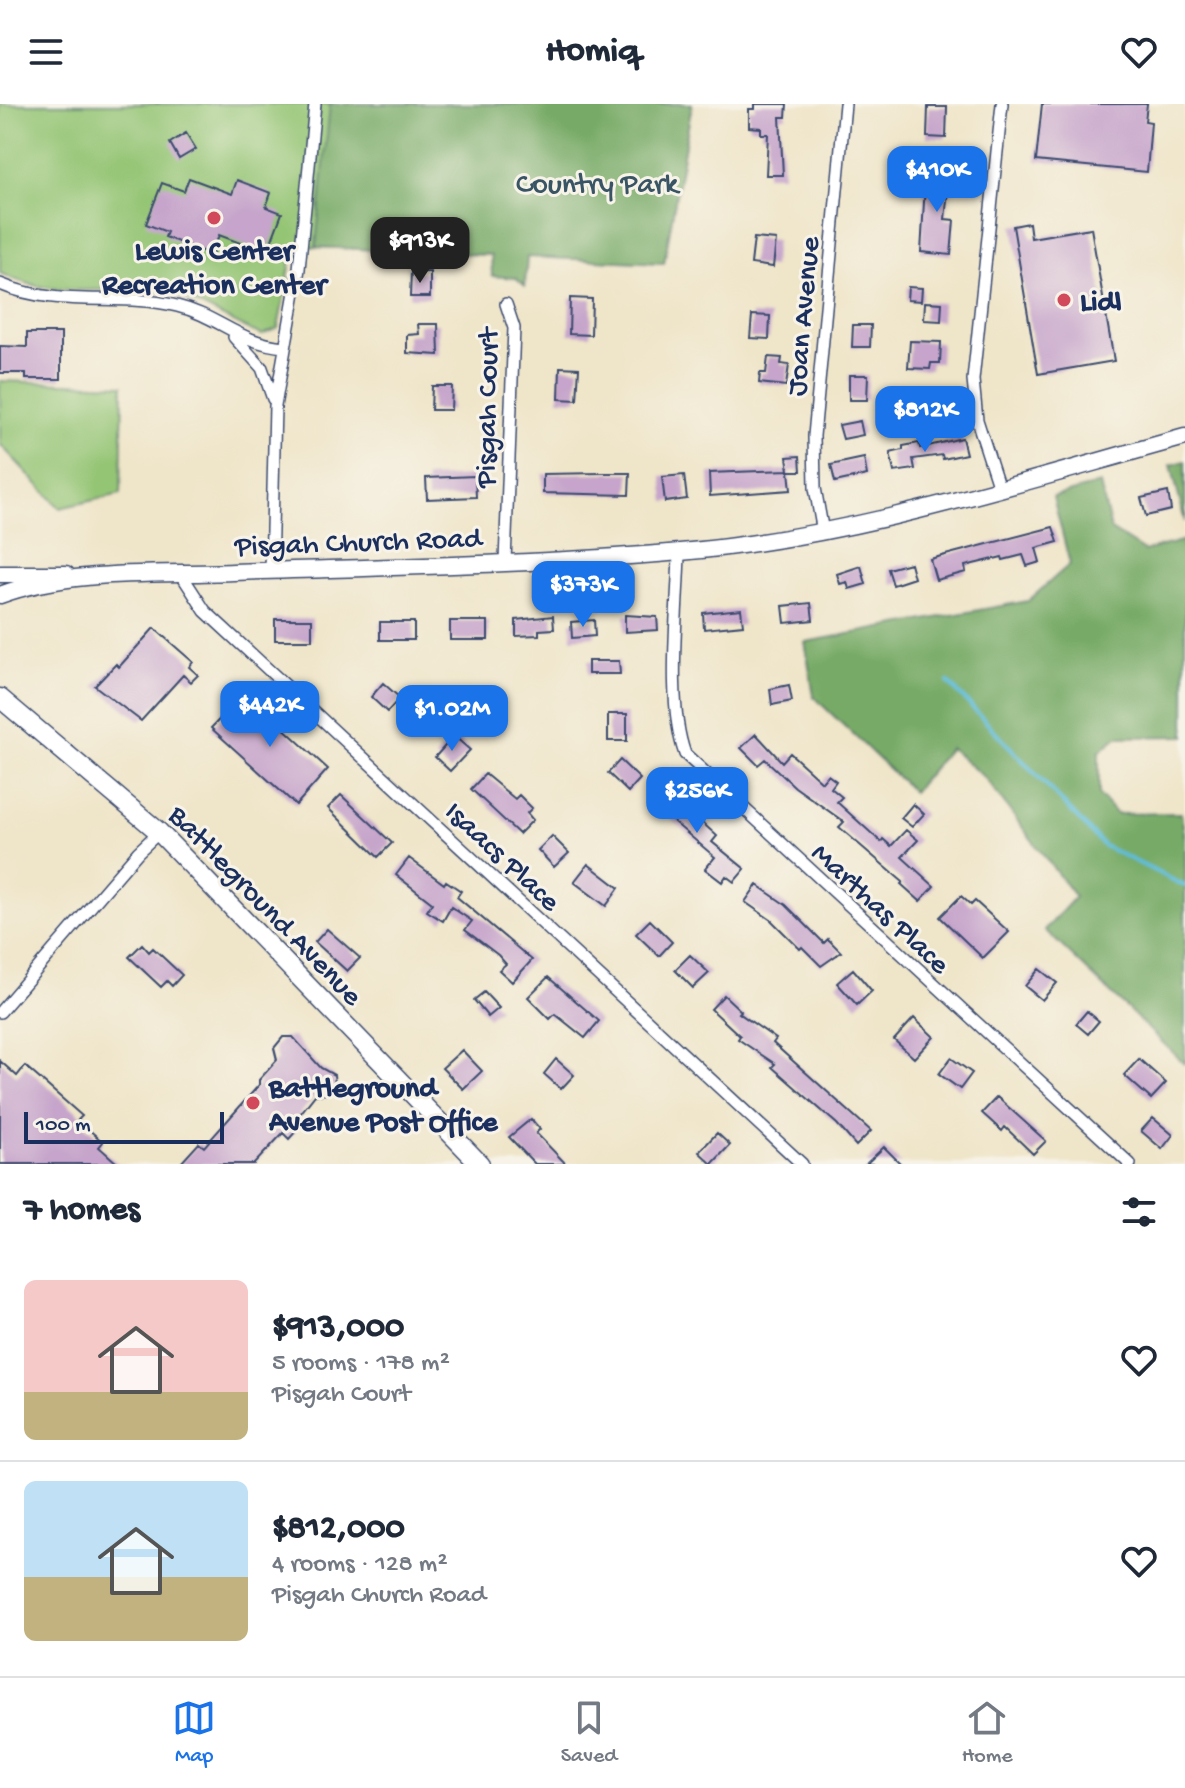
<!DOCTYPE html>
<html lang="en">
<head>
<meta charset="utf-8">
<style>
	:root { --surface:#fff; --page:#f6f6f7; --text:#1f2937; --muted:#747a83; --line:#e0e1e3; --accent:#1a73e8 }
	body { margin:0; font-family:"Gochi Hand",sans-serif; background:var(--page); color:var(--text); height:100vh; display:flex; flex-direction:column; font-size:30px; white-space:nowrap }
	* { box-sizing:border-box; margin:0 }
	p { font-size:26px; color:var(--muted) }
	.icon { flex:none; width:44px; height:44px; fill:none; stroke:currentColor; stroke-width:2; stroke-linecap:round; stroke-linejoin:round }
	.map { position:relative; height:1060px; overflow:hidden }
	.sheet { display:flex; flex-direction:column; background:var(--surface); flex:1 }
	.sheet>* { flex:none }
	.scale { position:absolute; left:24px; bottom:20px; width:200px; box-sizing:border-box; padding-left:8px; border:4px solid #1b2f5e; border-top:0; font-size:22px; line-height:28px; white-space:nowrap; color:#1b2f5e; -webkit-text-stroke:6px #f7f3e8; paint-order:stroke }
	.price { position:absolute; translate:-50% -68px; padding:0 18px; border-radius:16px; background:var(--accent); color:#fff; font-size:26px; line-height:52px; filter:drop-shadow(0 2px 4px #0008) }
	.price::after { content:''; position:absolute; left:50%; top:48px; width:24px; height:18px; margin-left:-12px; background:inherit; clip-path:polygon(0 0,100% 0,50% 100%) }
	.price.current { background:#222; color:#fff }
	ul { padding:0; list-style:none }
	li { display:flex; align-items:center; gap:24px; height:200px; padding:0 24px }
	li+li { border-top:2px solid var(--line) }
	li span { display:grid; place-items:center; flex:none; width:224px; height:160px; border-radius:12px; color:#555 }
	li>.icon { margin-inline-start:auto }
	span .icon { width:96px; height:96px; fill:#fffc; stroke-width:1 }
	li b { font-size:34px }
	h2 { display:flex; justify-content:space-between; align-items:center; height:96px; padding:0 24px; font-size:34px }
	header { display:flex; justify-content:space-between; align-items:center; height:104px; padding:0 24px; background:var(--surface); font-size:36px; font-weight:700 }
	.tab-bar { display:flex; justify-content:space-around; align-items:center; height:112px; border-top:2px solid var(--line); background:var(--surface); font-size:22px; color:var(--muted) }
	.tab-bar a { display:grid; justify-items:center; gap:4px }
	.tab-bar .current { color:var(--accent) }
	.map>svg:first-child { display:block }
	.green { fill:#94c574; stroke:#587a69; stroke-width:2 }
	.forest { fill:#7a6; stroke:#496c62; stroke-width:2 }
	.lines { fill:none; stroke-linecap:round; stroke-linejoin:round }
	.stream { stroke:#5dbedc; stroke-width:4 }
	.building { fill:#c6a4cb }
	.street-casing { stroke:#3b4a6e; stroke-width:14 }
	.secondary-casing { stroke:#3b4a6e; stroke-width:19 }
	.primary-casing { stroke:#3b4a6e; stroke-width:21 }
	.street { stroke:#fff; stroke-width:11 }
	.secondary { stroke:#fff; stroke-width:16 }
	.primary { stroke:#fff; stroke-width:18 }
	.poi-dot { fill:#d1495b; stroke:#f7f3e8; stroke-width:3 }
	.labels { text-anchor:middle; stroke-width:6; stroke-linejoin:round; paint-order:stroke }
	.park-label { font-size:30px; fill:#395464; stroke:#f7f3e8 }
	.poi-label { font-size:30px; font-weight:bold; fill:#1b2f5e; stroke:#f7f3e8; text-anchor:start }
	.street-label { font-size:30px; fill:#1b2f5e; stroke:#f7f3e8 }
</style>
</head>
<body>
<header><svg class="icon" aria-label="menu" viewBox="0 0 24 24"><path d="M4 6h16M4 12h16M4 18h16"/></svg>Homiq<svg class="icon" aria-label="heart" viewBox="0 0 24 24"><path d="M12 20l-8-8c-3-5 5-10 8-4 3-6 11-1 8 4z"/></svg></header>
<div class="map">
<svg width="1185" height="1060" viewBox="0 0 1185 1060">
	<rect width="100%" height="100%" fill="#f7f3e8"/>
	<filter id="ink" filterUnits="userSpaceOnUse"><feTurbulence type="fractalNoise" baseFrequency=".0125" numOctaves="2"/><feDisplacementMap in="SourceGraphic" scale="16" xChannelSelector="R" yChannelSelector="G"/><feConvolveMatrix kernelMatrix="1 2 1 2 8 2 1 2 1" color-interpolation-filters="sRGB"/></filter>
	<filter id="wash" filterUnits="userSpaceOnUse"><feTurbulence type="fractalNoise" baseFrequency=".006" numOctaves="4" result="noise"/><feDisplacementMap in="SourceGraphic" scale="32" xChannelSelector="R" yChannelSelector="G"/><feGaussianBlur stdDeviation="1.8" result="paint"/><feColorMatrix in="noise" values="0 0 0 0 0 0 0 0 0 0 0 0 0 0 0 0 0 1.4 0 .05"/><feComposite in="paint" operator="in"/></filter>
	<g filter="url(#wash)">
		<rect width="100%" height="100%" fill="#efe5c9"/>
		<path class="green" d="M0,0H692L664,159L294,142L278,224L262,231C228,218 196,194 159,188C103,180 58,197 0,169Z
			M0,277L123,281L121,390L60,404L0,340Z"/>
		<path class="forest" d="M330,0H692L664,159L527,153L525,182L516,174L492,172L491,151L316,143Z
			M1185,357V418L1171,361Z
			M1100,380L1111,426L1144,447L1185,436V632L1117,633L1099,648V691L1116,710L1181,709L1185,735V960L1045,826L1075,793L985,674L950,644L913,688L814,593L805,538L1028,497L1070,460L1053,393Z"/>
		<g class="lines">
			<path class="stream" d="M948,578L1104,742L1185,782"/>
		</g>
		<g id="blocks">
			<path class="building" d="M755,0H787L786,13H780L783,71H766L768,30H761V24L749,23V5H755Z
				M1042,0H1147L1145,17L1151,18L1147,68L1036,57Z
				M928,3H947L946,34L927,33Z
				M186,29L196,45L179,55L170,39Z
				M926,64L950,67L945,115L954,116L951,151L921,148Z
				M189,74L232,90L237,76L271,89L266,103L282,109L267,149L219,131L212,151L165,133L167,128L146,120L162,79L184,87Z
				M1029,119L1031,134L1091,124L1114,257L1038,270L1013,122Z
				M754,134L776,136L773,163L751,160Z
				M411,168H430V193H410Z
				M908,183L922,184L921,197L907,196Z
				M570,194L592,195L591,231L569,230Z
				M925,198L942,199L941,217L924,216Z
				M752,211L770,212L769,235L750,234Z
				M418,220H438L439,251L407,249V231L419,230Z
				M853,221H871L870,243H852Z
				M27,229H61V275H26V269H0V242L27,243Z
				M910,237L941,238L940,259H931L930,265L908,264Z
				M768,253L782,254L781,260L789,261L786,282L759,279L760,269H766Z
				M560,263L579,264L577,296L559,295Z
				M849,271H868L867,296H849Z
				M432,282H452L451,306H431Z
				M860,317L863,331L843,335L839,321Z
				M962,334L966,350L943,355L942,351L913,355L915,365L894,368L890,349L903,346V342L919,339L920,344Z
				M800,352L801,367H789L791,386L710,392L709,369L789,366L787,353Z
				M864,354L867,371L835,378L831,361Z
				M603,369H630L629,391L543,389V370Z
				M684,371L687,395L665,398L662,373Z
				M475,372L476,393L427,395L426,374Z
				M1168,388L1171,406L1146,412L1141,394Z
				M1053,423L1058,438L1036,444L1040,458L1027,462L1023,451L1003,456L1002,453L965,462L966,468L936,476L930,455Z
				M910,459L914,474L893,481L888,465Z
				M861,462L866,480L849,485L847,478L840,480L837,470Z
				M811,499L813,516L785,519L783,502Z
				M741,505L743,521L704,525L703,509Z
				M625,511L657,513L658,526L625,528Z
				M553,512L554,525L539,526V531L516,532V516Z
				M275,515H312V536H275Z
				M594,516L595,532L572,534L571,518Z
				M450,517H488V536H450Z
				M380,518H414V536H380Z
				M154,524L193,558L189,563L198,571L191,578L183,571L141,617L95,582L116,560L119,563Z
				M588,557H619L620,570H588Z
				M383,579L400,594L387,608L371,593Z
				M789,581L792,597L772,601L770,585Z
				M245,589L328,665L296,701L211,624Z
				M422,604L437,615L425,631L409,619Z
				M608,610H627V637H608Z
				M756,630L782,658L790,649L822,678L828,671L836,677L831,684L842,693L837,698L881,738L883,735L891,742L906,726L918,736L902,753L934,782L920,797L901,780L903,778L839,723L844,718L795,683L765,655L758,661L741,644Z
				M454,632L470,646L450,667L435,653Z
				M620,656L640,675L628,688L608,669Z
				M485,670L515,695L519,691L532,704L527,709L533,716L519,730L471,685Z
				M662,682L717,732L712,738L745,765L734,778L726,772L722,778L705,765L715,753L648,696Z
				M341,691L392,739L378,753L328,704Z
				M913,700L924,710L912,723L901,714Z
				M552,732L569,749L554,763L538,746Z
				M409,754L444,780L446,777L461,787L457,793L532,856L512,878L499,866L506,860L498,851L465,826L472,817L451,803L443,817L427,807L432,799L396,771Z
				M588,760L619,784L606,802L574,778Z
				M757,781L786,801L824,839L828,835L841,848L821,862L802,843L800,845L771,816L745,798Z
				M961,792L971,801L975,797L1009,828L983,854L940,813Z
				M650,816L672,838L659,852L636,830Z
				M327,825L360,854L347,867L315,838Z
				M142,840L149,848L153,844L182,871L172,882L167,877L161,883L129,853Z
				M690,851L709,869L693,884L675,866Z
				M853,865L872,887L857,901L837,879Z
				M1039,865L1057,879L1042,896L1025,882Z
				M548,873L599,917L585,934L555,910L550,915L528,893Z
				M484,888L499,904L488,913L474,896Z
				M724,891L741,907L739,909L776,935L773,939L871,1027L856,1042L837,1020L772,963L775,960L738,935L740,932L711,905Z
				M1087,907L1099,917L1088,930L1076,920Z
				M914,914L934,933L914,954L894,936Z
				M283,933H293L321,964L334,971L335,981L328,990L315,991L293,1019L298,1025L289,1035L283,1029L254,1060H180L199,1039L204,1043L259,981V976L277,956L274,944Z
				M462,946L482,967L463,985L442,964Z
				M951,954L972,969L960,985L939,970Z
				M556,955L574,971L561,985L544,970Z
				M1139,955L1166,979L1151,995L1124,971Z
				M0,957L17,972L25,962L82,1012L78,1016L103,1038L99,1043L118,1060H0Z
				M997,993L1046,1037L1033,1050L1005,1023L1002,1027L982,1009Z
				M1153,1014L1173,1031L1162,1045L1141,1027Z
				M531,1015L540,1025L536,1029L566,1060H535L509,1033Z
				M717,1029L730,1041L712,1060L699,1048Z
				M884,1043L901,1060H866Z"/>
		</g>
	</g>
	<g filter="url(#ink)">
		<use href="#blocks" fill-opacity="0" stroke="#3b4a6e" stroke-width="2"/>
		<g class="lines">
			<defs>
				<path id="street" d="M0,180C59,205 118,188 177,202C219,212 238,239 285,243
					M234,233L262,264L273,295
					M999,384L977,316L973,276L1002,0
					M823,428L815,384L814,332L845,0
					M679,448C678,505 666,599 685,650L1130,1060
					M505,458L514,224L506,200
					M271,467L275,302L299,165L315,0
					M181,470L205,507L802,1060
					M0,908L138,748L159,728"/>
				<path id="secondary" d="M0,470H66
					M0,491C71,465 158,471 233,468C382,463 532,461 680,448C853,433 1018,379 1185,333"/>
				<path id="primary" d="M0,594L159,728L480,1060"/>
			</defs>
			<use href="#street" class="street-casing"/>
			<use href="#secondary" class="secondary-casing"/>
			<use href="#primary" class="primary-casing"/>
			<use href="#street" class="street"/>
			<use href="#secondary" class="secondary"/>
			<use href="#primary" class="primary"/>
		</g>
	</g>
	<g class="poi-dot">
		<circle cx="214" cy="114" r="8"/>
		<circle cx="1064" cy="196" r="8"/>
		<circle cx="253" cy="999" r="8"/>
	</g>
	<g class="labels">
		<g class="park-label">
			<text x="597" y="88">Country Park</text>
		</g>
		<g class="poi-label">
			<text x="214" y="155" text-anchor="middle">Lewis Center<tspan x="214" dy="34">Recreation Center</tspan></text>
			<text x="1080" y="206">Lidl</text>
			<text x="269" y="992">Battleground<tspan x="269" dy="34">Avenue Post Office</tspan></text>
		</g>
		<g class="street-label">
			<text transform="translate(801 212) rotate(-85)" y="10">Joan Avenue</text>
			<text transform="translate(485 304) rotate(-89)" y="10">Pisgah Court</text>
			<text transform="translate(358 436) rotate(-2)" y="10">Pisgah Church Road</text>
			<text transform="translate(504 751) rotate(43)" y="10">Isaacs Place</text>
			<text transform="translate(267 800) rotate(46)" y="10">Battleground Avenue</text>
			<text transform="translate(882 803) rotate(43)" y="10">Marthas Place</text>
		</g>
	</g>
</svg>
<div class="scale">100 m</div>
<b class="price" style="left:937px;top:110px">$410K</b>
<b class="price current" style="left:420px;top:181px">$913K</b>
<b class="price" style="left:925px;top:350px">$812K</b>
<b class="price" style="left:583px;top:525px">$373K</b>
<b class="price" style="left:270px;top:645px">$442K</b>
<b class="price" style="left:452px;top:649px">$1.02M</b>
<b class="price" style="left:697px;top:731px">$256K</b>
</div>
<section class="sheet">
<h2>7 homes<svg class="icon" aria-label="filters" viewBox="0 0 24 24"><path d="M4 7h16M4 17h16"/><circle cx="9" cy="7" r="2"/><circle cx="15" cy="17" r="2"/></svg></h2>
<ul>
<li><span style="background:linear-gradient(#f6c9c9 70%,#c2b280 0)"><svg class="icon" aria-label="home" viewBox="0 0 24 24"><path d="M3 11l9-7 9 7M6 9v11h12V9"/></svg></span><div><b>$913,000</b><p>5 rooms · 178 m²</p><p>Pisgah Court</p></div><svg class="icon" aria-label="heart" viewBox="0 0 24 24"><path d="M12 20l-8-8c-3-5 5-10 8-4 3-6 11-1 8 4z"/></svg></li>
<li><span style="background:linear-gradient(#bfe0f5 60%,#c2b280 0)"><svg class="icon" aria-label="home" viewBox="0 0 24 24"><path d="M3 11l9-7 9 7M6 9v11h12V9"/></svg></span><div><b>$812,000</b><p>4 rooms · 128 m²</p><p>Pisgah Church Road</p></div><svg class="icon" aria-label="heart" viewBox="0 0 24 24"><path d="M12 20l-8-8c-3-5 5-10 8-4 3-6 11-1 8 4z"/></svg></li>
</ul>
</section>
<nav class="tab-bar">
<a class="current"><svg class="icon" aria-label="map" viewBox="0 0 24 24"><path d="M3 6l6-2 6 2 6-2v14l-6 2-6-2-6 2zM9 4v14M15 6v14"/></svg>Map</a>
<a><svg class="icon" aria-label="saved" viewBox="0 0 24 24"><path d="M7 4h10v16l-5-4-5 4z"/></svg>Saved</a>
<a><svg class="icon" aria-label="home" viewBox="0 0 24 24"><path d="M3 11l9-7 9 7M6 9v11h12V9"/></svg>Home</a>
</nav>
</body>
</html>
